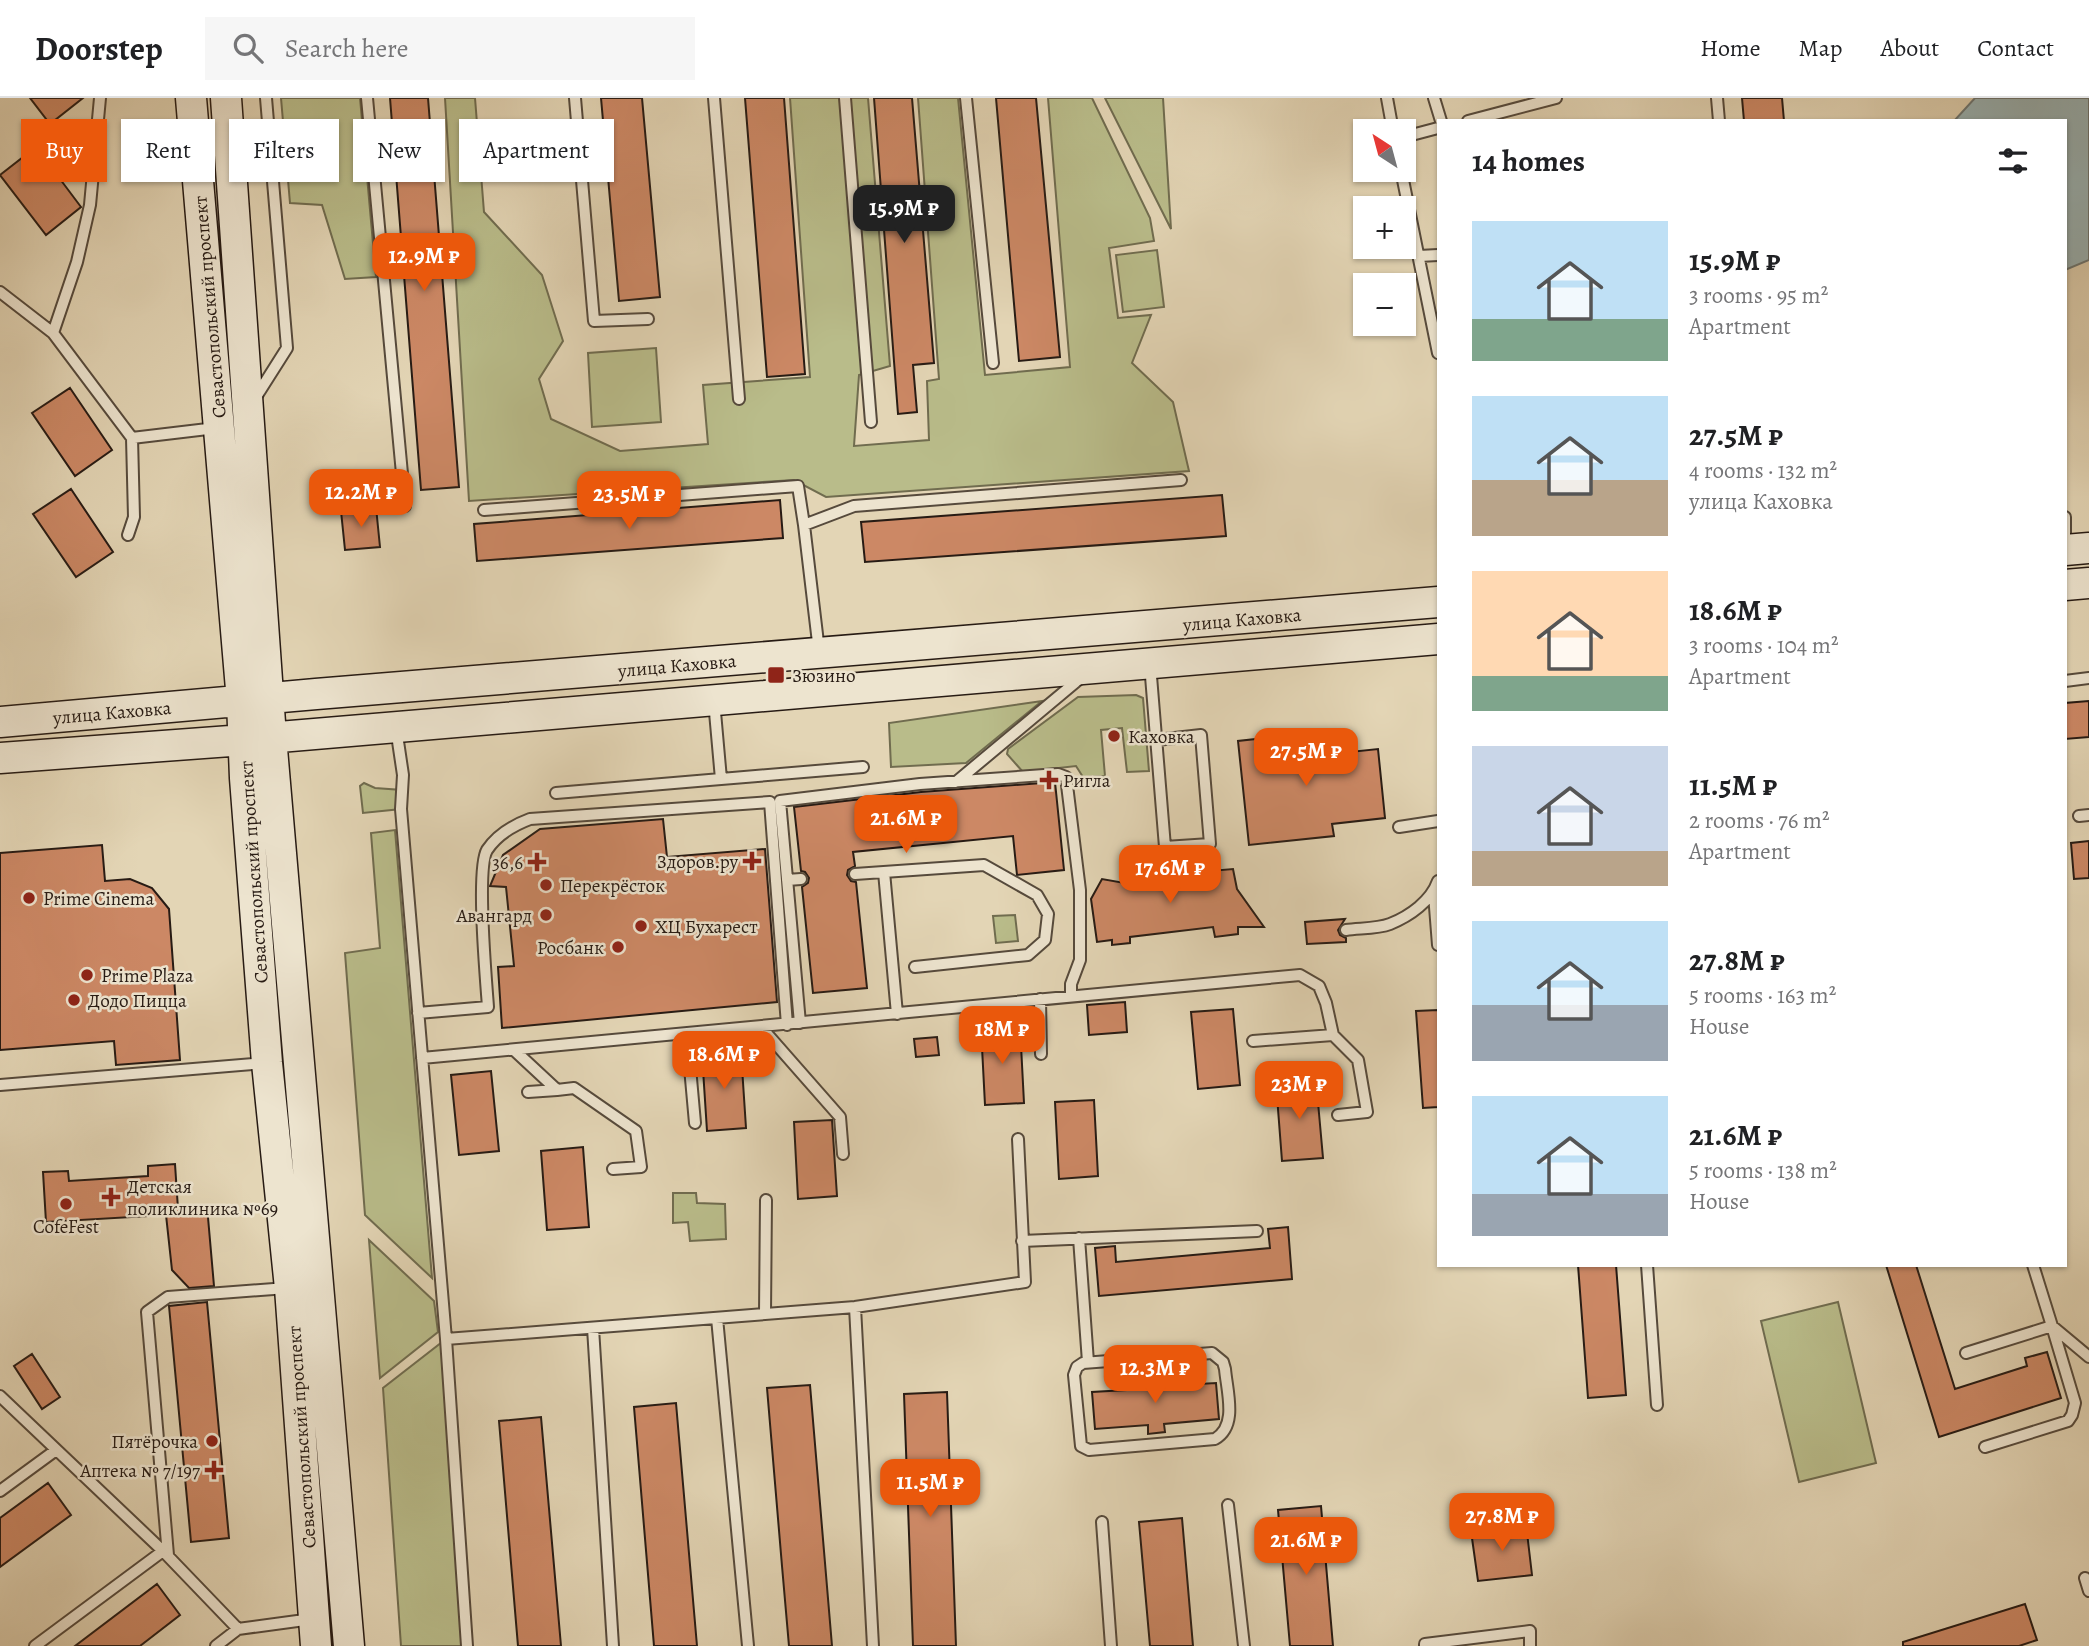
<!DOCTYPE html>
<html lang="en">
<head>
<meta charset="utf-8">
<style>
	:root { --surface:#fff; --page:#f6f6f6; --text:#202124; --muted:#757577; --line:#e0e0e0; --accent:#ea580c }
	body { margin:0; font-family:Alegreya,serif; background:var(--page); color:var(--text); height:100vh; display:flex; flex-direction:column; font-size:26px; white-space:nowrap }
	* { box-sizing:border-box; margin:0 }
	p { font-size:23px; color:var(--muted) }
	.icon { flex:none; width:38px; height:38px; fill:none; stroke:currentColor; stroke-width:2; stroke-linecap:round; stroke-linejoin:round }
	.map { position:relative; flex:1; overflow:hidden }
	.panel { position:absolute; left:1437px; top:21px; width:630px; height:1148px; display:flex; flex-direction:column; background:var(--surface); border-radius:0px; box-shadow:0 2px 5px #0004 }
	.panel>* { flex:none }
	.banner { position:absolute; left:21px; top:21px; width:665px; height:63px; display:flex; gap:14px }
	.needle { width:46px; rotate:324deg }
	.fabs { position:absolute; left:1353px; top:21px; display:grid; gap:14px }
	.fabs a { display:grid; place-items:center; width:63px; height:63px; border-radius:0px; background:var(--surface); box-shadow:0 2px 5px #0004; font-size:35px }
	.price { position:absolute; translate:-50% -60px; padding:0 16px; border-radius:14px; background:var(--accent); color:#fff; font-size:23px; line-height:46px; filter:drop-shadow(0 2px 4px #0008) }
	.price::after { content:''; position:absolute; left:50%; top:42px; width:21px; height:16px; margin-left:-10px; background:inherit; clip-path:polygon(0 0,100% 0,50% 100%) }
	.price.selected { background:#222; color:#fff }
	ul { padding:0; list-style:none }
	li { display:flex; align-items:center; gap:21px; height:175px; padding:0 35px }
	li span { display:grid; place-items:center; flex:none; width:196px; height:140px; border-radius:0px; color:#555 }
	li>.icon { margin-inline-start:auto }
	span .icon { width:84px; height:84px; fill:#fffc; stroke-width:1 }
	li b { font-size:30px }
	h2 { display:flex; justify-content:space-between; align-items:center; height:84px; padding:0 35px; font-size:30px }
	.tag { padding:0 24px; border-radius:0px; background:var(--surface); box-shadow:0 2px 5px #0004; font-size:24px; line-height:63px }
	.tag.selected { background:var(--accent); color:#fff }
	header { display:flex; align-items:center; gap:42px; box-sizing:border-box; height:98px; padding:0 35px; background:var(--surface); border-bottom:2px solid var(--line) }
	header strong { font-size:33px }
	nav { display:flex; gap:38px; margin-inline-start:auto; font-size:24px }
	.search { width:490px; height:63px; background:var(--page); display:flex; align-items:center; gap:18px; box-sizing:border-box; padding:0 24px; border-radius:0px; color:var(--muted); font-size:26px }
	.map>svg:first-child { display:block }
	.green { fill:#b9bc8a; stroke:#706c4f; stroke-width:2 }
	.water { fill:#9ab6b9; stroke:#6c7877; stroke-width:2 }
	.building { fill:#cc8865; stroke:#271b14; stroke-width:2 }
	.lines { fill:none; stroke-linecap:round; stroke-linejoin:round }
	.lane-casing { stroke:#564a3c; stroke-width:14 }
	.secondary-casing { stroke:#271b14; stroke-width:33 }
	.lane { stroke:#ede4cf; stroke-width:10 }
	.secondary { stroke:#ede4cf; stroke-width:30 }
	.poi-dot { fill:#8f2418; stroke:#ede4cf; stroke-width:2.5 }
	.labels { text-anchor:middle; stroke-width:5; stroke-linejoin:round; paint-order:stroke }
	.street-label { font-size:19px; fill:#271b14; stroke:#ede4cf }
	.poi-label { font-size:19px; fill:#271b14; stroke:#ede4cf; text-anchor:start }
</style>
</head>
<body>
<header>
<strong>Doorstep</strong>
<div class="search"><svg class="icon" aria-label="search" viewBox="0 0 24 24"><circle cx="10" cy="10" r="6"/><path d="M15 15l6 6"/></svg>Search here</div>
<nav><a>Home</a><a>Map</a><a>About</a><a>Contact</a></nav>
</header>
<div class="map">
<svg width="2089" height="1548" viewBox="0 0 2089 1548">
	<rect width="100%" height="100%" fill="#e3d5b5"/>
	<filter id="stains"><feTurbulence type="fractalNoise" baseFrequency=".00286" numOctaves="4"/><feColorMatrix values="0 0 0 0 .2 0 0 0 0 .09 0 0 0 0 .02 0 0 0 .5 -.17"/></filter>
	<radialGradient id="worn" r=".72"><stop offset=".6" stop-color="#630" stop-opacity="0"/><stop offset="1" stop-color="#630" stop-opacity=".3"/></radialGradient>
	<path class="green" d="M281,0H360L376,179L345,181L322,107L290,105Z
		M445,0H475L484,114L542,177L563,243L539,281L551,321L620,353L708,346L703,287L810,279L790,0H868L890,268L859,277L854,348L929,342L927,283L939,281L918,0H958L985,277L1070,269L1048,0H1092L1150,120L1154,143L1109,150L1118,220L1151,217L1132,265L1173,304L1189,373L826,399L794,382L469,403Z
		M1105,0H1163L1171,131Z
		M1157,152L1164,209L1123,214L1116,157Z
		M656,250L661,324L592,329L588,255Z
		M1136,597L1143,600L1149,673L1127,674L1122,630L1101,632L1105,678L1083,679L1076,668L1023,674L1007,656L1008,651L1078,599Z
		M1042,603L966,665L891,669L889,625Z
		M364,685L375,690L402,692L401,711L363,715L360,688Z
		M395,732L432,1180L365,1117L345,855L380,850L371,735Z
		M1015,817L1018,843L996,845L993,818Z
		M673,1095H696L697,1105L725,1106L726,1141L690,1143L688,1124L673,1125Z
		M369,1142L434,1203L438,1234L380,1280Z
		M1838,1204L1876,1365L1799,1384L1761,1223Z
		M446,1241L467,1548H401L383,1290Z"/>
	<path class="water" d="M1975,0H2089V162L2065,172V23H1954Z"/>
	<path class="building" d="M30,0H83L50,26Z
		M390,0H428L459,389L421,392Z
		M601,0H642L660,199L619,203Z
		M745,0H784L805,276L767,279Z
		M874,0H912L934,265L913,267L917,314L898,316Z
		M996,0H1036L1060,259L1019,263Z
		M1742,0H1782L1784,23H1744Z
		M36,49L81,109L46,137L0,77Z
		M70,290L112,352L75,378L32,315Z
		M71,391L113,454L76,479L33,416Z
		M1222,397L1226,438L865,464L861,424Z
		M780,402L783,440L477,463L474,426Z
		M376,409L380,449L345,452L341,413Z
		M2089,603V639L2065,641V605Z
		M1320,634L1322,657L1378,651L1385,720L1332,726L1334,738L1249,747L1238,643Z
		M1055,684L1064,772L1017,777L1013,738L853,754L855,768L848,772L847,777L851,783L856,784L867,890L813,895L802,789L808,785L809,780L805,774L801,773L794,709L921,694Z
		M663,721L667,759L765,751L777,904L502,930L498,869L514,868L506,789L490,788L503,757L540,731Z
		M2089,743V780L2074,781L2071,745Z
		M102,747L105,783L130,781L152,790L169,811L180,962L116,967L114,943L0,952V755Z
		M1163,769L1176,776L1233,771L1237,791L1264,829H1238V836L1215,839L1213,829L1130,839V845L1112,847V842L1097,844L1091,801L1102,781L1130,786L1145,771Z
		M1345,821L1338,832L1340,837L1346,840V844L1307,846L1305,824Z
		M1125,904L1127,934L1089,937L1087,907Z
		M1233,911L1240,987L1198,991L1191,914Z
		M1438,912V1009L1423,1010L1416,913Z
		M1020,928L1024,1005L985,1007L981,930Z
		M937,939L939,957L916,959L914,941Z
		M741,954L746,1030L707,1033L702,956Z
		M491,973L499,1053L459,1057L451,977Z
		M1316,982L1323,1060L1282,1063L1276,985Z
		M1094,1002L1098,1078L1059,1081L1055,1004Z
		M832,1022L837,1098L798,1101L794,1024Z
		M583,1049L589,1129L547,1132L541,1053Z
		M175,1066L178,1111L207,1108L214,1188L189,1190L172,1172L166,1117L46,1124L43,1074L68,1073L69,1083L148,1078V1068Z
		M1288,1129L1292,1181L1099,1198L1095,1150L1115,1148L1116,1164L1270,1150L1268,1131Z
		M1578,1167H1616L1626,1297L1588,1300Z
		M1886,1167H1916L1955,1291L2027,1268L2025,1260L2047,1254L2061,1300L1939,1339Z
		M207,1204L229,1440L191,1444L169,1208Z
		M32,1256L60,1299L42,1311L14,1268Z
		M1180,1279L1181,1287L1216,1285L1219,1321L1164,1326L1165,1334L1148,1336V1327L1095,1331L1092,1294L1126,1292L1125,1284Z
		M810,1287L832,1548H789L782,1468L767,1290Z
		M947,1294L956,1548H913L904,1296Z
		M676,1305L697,1548H654L634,1309Z
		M541,1319L561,1548H518L499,1323Z
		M48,1385L71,1417L0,1469V1420Z
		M1321,1408L1333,1548H1290L1278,1412Z
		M1182,1420L1193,1548H1150L1139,1424Z
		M1526,1426L1532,1477L1478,1483L1471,1433Z
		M157,1486L180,1517L140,1548H75Z
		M2025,1506L2037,1542L2019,1548H1903V1544Z"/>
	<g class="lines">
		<defs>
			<path id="lane" d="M367,0L405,408
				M575,0L594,223L648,221
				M714,0L739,301
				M845,0L871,324
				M966,0L993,265
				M1387,0L1393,33
				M1434,0L1441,23
				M1717,0L1719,23
				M1468,23L1556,0
				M1404,39L1438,30
				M1401,72L1438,255
				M1419,158L1438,157
				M0,194L53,235L132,340L134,419L128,437
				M53,235L77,164L90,107L100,0
				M254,302L287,250L266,0
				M132,340L216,330
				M484,412L798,388L804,427L854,408L1181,382
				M2065,419V448
				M804,427L819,553
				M1150,566L1165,749L1210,746L1201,637L1157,642
				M2065,583L2089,580
				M396,630L403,677L401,711L446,1241L467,1548
				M721,681L863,669
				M956,684L1083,578
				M556,695L721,681L714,603
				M2079,718L2089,717
				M1399,729L1438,723
				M884,774L897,916
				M855,776L984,767L1037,797L1048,816L1045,842L1028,857L915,869
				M787,782L801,781
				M1434,796L1438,847
				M1346,832C1359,830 1377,831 1390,826C1410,818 1431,803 1438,783
				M1040,901L1041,956
				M418,915L488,909C486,881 476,771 487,752C497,737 514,727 530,721L770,704L787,927
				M800,925L780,703L920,686L1058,676L1066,679L1080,792V862L1071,886V898
				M761,929L840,1019L843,1056
				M687,936L695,1025
				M1253,943L1333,937
				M514,952L557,992L574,990L636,1033L641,1069L613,1071
				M422,960L1300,877L1319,888L1326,905L1333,937L1358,962L1367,1014L1338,1017
				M0,987L264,965
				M528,994L557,992
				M1079,1140L1088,1264
				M1022,1143L1257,1133
				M1647,1167L1657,1307
				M2033,1167L2052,1228L2089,1259
				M855,1209L873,1548
				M765,1216L766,1102
				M717,1220L748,1548
				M593,1230L613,1548
				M446,1241L855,1209L1025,1184L1018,1041
				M1212,1255L1223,1264L1225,1271C1227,1294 1238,1328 1215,1341L1089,1352L1081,1348L1074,1277L1077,1269L1083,1265Z
				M1966,1255L2052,1228L2075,1305L2072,1317L2068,1323L1985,1349
				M0,1298L163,1453L238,1531
				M0,1393L56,1352
				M1228,1407L1244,1548
				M1102,1424L1111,1548
				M168,1457L147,1214L168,1199L287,1190
				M2085,1480L2089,1493
				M35,1548L163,1453
				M216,1548L238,1531L312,1521
				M1425,1548V1546L1530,1533V1548"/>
			<path id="secondary" d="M191,0L242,603L245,680L267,965L290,1190L316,1548
				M226,0L271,639L349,1548
				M2065,452L2089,450
				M2065,487L2089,485
				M0,624L316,596L1438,504
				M0,660L244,642L1438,541"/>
		</defs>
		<use href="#lane" class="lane-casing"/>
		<use href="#secondary" class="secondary-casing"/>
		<use href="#lane" class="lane"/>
		<use href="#secondary" class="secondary"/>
	</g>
	<g class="poi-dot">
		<rect x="767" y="568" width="18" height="18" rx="3.5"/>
		<circle cx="1114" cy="638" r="7"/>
		<path d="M1045.5 671.5h7v7h7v7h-7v7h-7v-7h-7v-7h7z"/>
		<path d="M748.5 752.5h7v7h7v7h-7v7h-7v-7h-7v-7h7z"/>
		<path d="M533.5 753.5h7v7h7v7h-7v7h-7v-7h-7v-7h7z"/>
		<circle cx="546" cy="787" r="7"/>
		<circle cx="29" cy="800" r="7"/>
		<circle cx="546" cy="817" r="7"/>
		<circle cx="641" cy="828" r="7"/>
		<circle cx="618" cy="849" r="7"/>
		<circle cx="87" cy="877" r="7"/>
		<circle cx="74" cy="902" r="7"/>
		<path d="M107.5 1088.5h7v7h7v7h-7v7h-7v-7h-7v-7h7z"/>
		<circle cx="66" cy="1106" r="7"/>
		<circle cx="212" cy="1343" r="7"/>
		<path d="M210.5 1361.5h7v7h7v7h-7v7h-7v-7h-7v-7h7z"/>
	</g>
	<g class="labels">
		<g class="street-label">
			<text transform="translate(209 209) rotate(-95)" y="7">Севастопольский проспект</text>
			<text transform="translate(1242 521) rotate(-5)" y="7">улица Каховка</text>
			<text transform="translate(677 567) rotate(-5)" y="7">улица Каховка</text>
			<text transform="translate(112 614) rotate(-5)" y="7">улица Каховка</text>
			<text transform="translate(253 774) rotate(-94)" y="7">Севастопольский проспект</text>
			<text transform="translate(301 1339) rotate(-94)" y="7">Севастопольский проспект</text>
		</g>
		<g class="poi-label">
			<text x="792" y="584">Зюзино</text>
			<text x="1128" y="645">Каховка</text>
			<text x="1063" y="689">Ригла</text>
			<text x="738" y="770" text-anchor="end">Здоров.ру</text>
			<text x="523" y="771" text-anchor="end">36,6</text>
			<text x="560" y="794">Перекрёсток</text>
			<text x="43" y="807">Prime Cinema</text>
			<text x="532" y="824" text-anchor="end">Авангард</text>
			<text x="655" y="835">ХЦ Бухарест</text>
			<text x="604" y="856" text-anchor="end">Росбанк</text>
			<text x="101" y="884">Prime Plaza</text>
			<text x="88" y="909">Додо Пицца</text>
			<text x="127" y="1095">Детская<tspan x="127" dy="22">поликлиника №69</tspan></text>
			<text x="66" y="1135" text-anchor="middle">CofeFest</text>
			<text x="198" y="1350" text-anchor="end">Пятёрочка</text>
			<text x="200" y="1379" text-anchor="end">Аптека № 7/197</text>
		</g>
	</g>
	<rect width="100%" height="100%" filter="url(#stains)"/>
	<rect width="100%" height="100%" fill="url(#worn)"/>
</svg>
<div class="fabs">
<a><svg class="needle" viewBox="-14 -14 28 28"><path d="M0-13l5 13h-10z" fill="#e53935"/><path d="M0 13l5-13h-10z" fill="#757577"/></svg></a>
<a>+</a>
<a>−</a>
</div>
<b class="price selected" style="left:904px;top:147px">15.9M ₽</b>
<b class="price" style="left:424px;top:195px">12.9M ₽</b>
<b class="price" style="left:361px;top:431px">12.2M ₽</b>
<b class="price" style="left:629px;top:433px">23.5M ₽</b>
<b class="price" style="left:1306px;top:690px">27.5M ₽</b>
<b class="price" style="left:906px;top:757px">21.6M ₽</b>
<b class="price" style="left:1170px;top:807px">17.6M ₽</b>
<b class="price" style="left:1002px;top:968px">18M ₽</b>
<b class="price" style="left:724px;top:993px">18.6M ₽</b>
<b class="price" style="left:1299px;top:1023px">23M ₽</b>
<b class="price" style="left:1155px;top:1307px">12.3M ₽</b>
<b class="price" style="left:930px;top:1421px">11.5M ₽</b>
<b class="price" style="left:1502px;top:1455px">27.8M ₽</b>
<b class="price" style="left:1306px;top:1479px">21.6M ₽</b>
<div class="banner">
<a class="tag selected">Buy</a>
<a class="tag">Rent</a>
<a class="tag">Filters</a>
<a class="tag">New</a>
<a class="tag">Apartment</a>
</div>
<section class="panel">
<h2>14 homes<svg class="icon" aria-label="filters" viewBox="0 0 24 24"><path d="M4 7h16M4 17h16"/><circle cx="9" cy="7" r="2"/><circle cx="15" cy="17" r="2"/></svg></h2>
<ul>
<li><span style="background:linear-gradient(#bfe0f5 70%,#7fa58c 0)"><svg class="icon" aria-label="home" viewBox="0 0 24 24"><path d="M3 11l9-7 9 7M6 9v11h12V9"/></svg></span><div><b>15.9M ₽</b><p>3 rooms · 95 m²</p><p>Apartment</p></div></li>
<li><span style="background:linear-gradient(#bfe0f5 60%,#b9a48a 0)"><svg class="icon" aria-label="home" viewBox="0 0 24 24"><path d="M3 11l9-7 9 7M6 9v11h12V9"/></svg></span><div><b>27.5M ₽</b><p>4 rooms · 132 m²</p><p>улица Каховка</p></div></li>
<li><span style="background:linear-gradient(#ffd9b3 75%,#7fa58c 0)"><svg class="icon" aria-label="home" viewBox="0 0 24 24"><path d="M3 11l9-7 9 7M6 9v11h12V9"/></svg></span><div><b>18.6M ₽</b><p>3 rooms · 104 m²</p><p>Apartment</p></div></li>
<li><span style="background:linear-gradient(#c9d6e8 75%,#b9a48a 0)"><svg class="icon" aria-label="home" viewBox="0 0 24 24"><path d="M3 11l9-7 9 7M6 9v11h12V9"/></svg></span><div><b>11.5M ₽</b><p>2 rooms · 76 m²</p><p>Apartment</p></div></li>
<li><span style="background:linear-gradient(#bfe0f5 60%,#9aa5b1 0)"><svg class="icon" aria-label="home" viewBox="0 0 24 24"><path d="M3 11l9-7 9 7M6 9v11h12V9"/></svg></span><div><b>27.8M ₽</b><p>5 rooms · 163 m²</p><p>House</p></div></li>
<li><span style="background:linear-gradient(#bfe0f5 70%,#9aa5b1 0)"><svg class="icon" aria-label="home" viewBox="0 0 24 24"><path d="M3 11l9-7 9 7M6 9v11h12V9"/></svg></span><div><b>21.6M ₽</b><p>5 rooms · 138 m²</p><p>House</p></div></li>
</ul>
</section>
</div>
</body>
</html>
